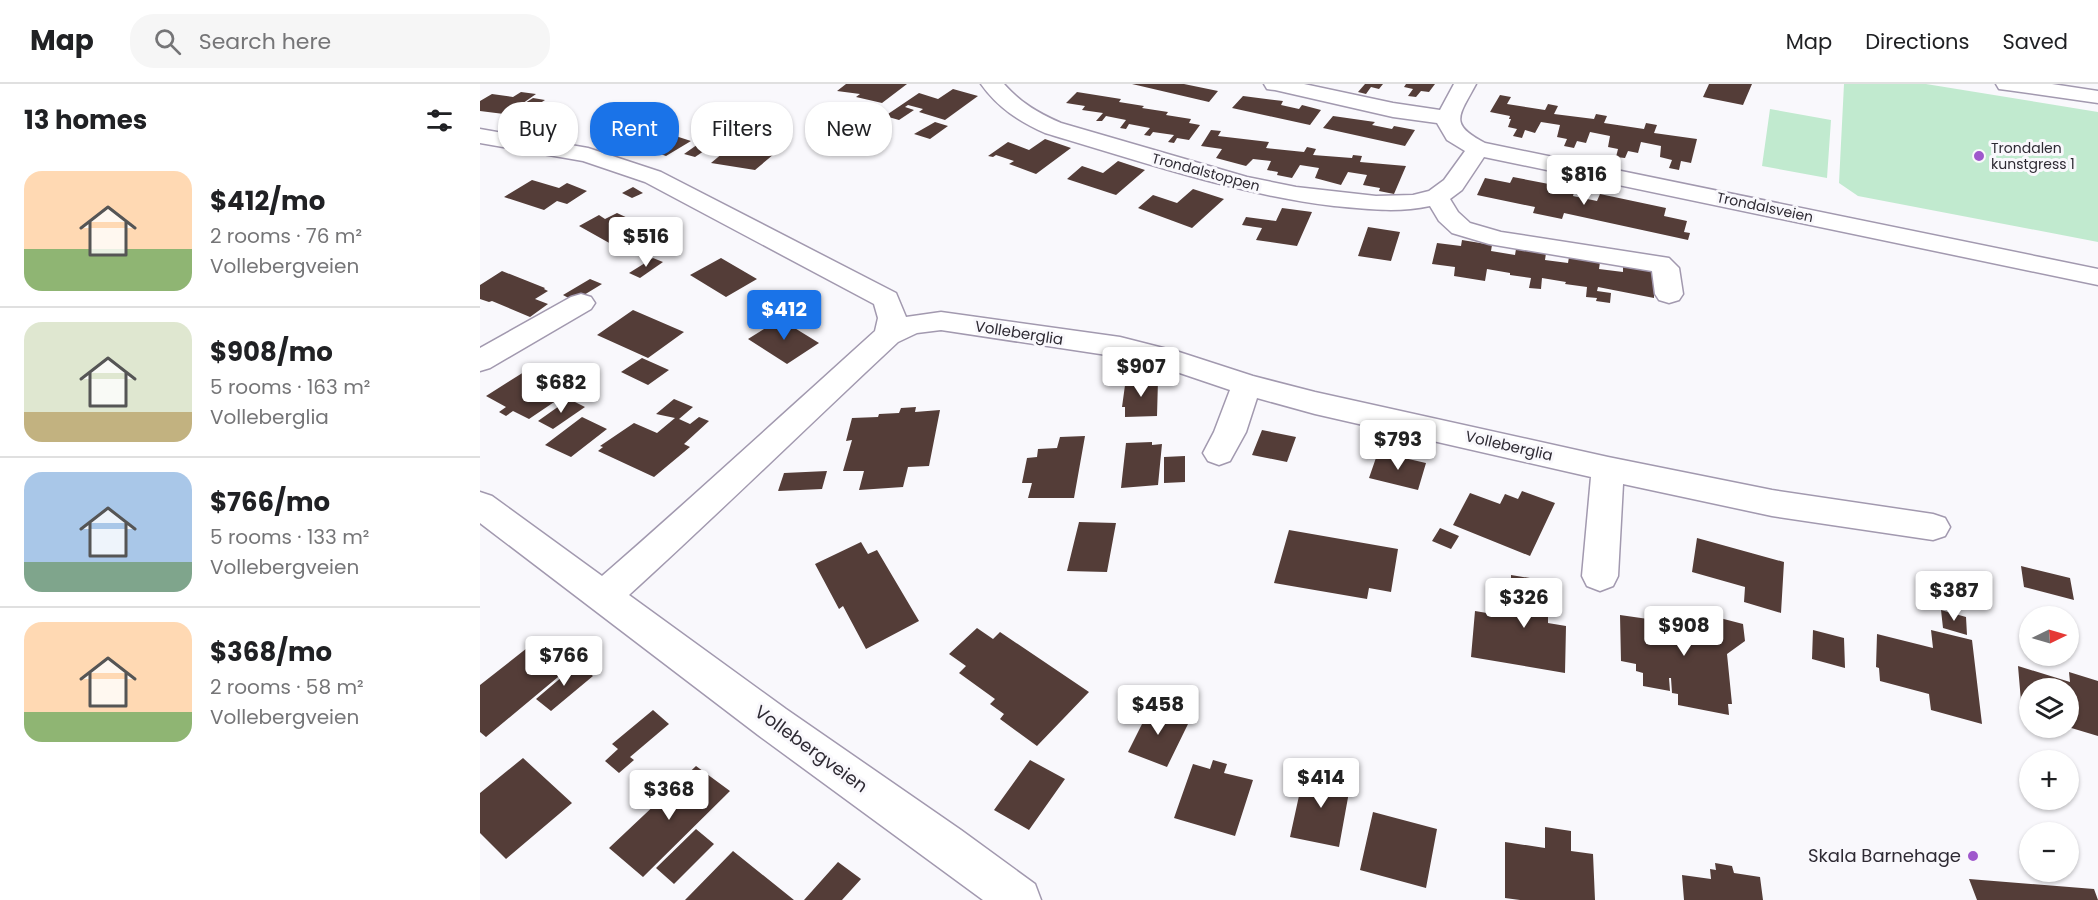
<!DOCTYPE html>
<html lang="en">
<head>
<meta charset="utf-8">
<style>
	:root { --surface:#fff; --page:#f6f6f6; --text:#202124; --muted:#757577; --line:#e0e0e0; --accent:#1a73e8 }
	body { margin:0; font-family:Poppins,sans-serif; background:var(--page); color:var(--text); height:100vh; display:flex; flex-direction:column; font-size:22px; white-space:nowrap }
	* { box-sizing:border-box; margin:0 }
	p { font-size:20px; color:var(--muted) }
	.icon { flex:none; width:33px; height:33px; fill:none; stroke:currentColor; stroke-width:2; stroke-linecap:round; stroke-linejoin:round }
	.map { position:relative; flex:1; overflow:hidden }
	.details { display:flex; flex-direction:column; background:var(--surface); width:480px }
	.details>* { flex:none }
	.hud { position:absolute; left:18px; top:18px; width:570px; height:54px; display:flex; gap:12px }
	.needle { width:39px; rotate:85deg }
	.tools { position:absolute; left:1539px; top:522px; display:grid; gap:12px }
	.tools a { display:grid; place-items:center; width:60px; height:60px; border-radius:50%; background:var(--surface); box-shadow:0 2px 4px #0004; font-size:30px }
	.price { position:absolute; translate:-50% -51px; padding:0 14px; border-radius:6px; background:#fff; color:#222; font-size:20px; line-height:39px; filter:drop-shadow(0 2px 3px #0008) }
	.price::after { content:''; position:absolute; left:50%; top:36px; width:18px; height:14px; margin-left:-9px; background:inherit; clip-path:polygon(0 0,100% 0,50% 100%) }
	.price.current { background:var(--accent); color:#fff }
	ul { padding:0; list-style:none }
	li { display:flex; align-items:center; gap:18px; height:150px; padding:0 24px }
	li+li { border-top:2px solid var(--line) }
	li span { display:grid; place-items:center; flex:none; width:168px; height:120px; border-radius:18px; color:#555 }
	li>.icon { margin-inline-start:auto }
	span .icon { width:72px; height:72px; fill:#fffc; stroke-width:1 }
	li b { font-size:26px }
	h2 { display:flex; justify-content:space-between; align-items:center; height:72px; padding:0 24px; font-size:26px }
	.chip { padding:0 21px; border-radius:24px; background:var(--surface); box-shadow:0 2px 4px #0004; font-size:21px; line-height:54px }
	.chip.current { background:var(--accent); color:#fff }
	header { display:flex; align-items:center; gap:36px; box-sizing:border-box; height:84px; padding:0 30px; background:var(--surface); border-bottom:2px solid var(--line) }
	header strong { font-size:28px }
	nav { display:flex; gap:33px; margin-inline-start:auto; font-size:21px }
	.search { width:420px; height:54px; background:var(--page); display:flex; align-items:center; gap:15px; box-sizing:border-box; padding:0 21px; border-radius:24px; color:var(--muted); font-size:22px }
	main { display:flex; flex:1; min-height:0 }
	.map>svg:first-child { display:block }
	.green { fill:#c1eacf }
	.building { fill:#543d38 }
	.lines { fill:none; stroke-linecap:round; stroke-linejoin:round }
	.minor-casing { stroke:#a299af; stroke-width:3 }
	.minor { fill:#fff; fill-rule:evenodd }
	.poi-dot { fill:#9f58cc; stroke:#f9f8fc; stroke-width:2 }
	.labels { text-anchor:middle; stroke-width:6; stroke-linejoin:round; paint-order:stroke }
	.far-poi-label { font-size:14px; fill:#2e2a33; stroke:#f9f8fc; text-anchor:start }
	.far-street-label { font-size:14px; fill:#2e2a33; stroke:#f9f8fc }
	.street-label { font-size:15px; fill:#2e2a33; stroke:#f9f8fc }
	.near-street-label { font-size:18px; fill:#2e2a33; stroke:#f9f8fc }
	.near-poi-label { font-size:18px; fill:#2e2a33; stroke:#f9f8fc; text-anchor:end }
</style>
</head>
<body>
<header>
<strong>Map</strong>
<div class="search"><svg class="icon" aria-label="search" viewBox="0 0 24 24"><circle cx="10" cy="10" r="6"/><path d="M15 15l6 6"/></svg>Search here</div>
<nav><a>Map</a><a>Directions</a><a>Saved</a></nav>
</header>
<main>
<section class="details">
<h2>13 homes<svg class="icon" aria-label="filters" viewBox="0 0 24 24"><path d="M4 7h16M4 17h16"/><circle cx="9" cy="7" r="2"/><circle cx="15" cy="17" r="2"/></svg></h2>
<ul>
<li><span style="background:linear-gradient(#ffd9b3 65%,#8fb573 0)"><svg class="icon" aria-label="home" viewBox="0 0 24 24"><path d="M3 11l9-7 9 7M6 9v11h12V9"/></svg></span><div><b>$412/mo</b><p>2 rooms · 76 m²</p><p>Vollebergveien</p></div></li>
<li><span style="background:linear-gradient(#dfe7d0 75%,#c2b280 0)"><svg class="icon" aria-label="home" viewBox="0 0 24 24"><path d="M3 11l9-7 9 7M6 9v11h12V9"/></svg></span><div><b>$908/mo</b><p>5 rooms · 163 m²</p><p>Volleberglia</p></div></li>
<li><span style="background:linear-gradient(#a9c7e8 75%,#7fa58c 0)"><svg class="icon" aria-label="home" viewBox="0 0 24 24"><path d="M3 11l9-7 9 7M6 9v11h12V9"/></svg></span><div><b>$766/mo</b><p>5 rooms · 133 m²</p><p>Vollebergveien</p></div></li>
<li><span style="background:linear-gradient(#ffd9b3 75%,#8fb573 0)"><svg class="icon" aria-label="home" viewBox="0 0 24 24"><path d="M3 11l9-7 9 7M6 9v11h12V9"/></svg></span><div><b>$368/mo</b><p>2 rooms · 58 m²</p><p>Vollebergveien</p></div></li>
</ul>
</section>
<div class="map">
<svg width="1618" height="816" viewBox="0 0 1618 816">
	<rect width="100%" height="100%" fill="#f9f8fc"/>
	<path class="green" d="M1364,0H1446L1618,28V158L1378,112L1359,99Z
		M1290,25L1351,36L1347,94L1282,82Z"/>
	<path class="building" d="M366,0H427L402,19L376,13L380,10L357,7Z
		M652,0H704L738,7L729,18Z
		M885,0H903L899,5L891,3L886,10L878,8Z
		M926,0H955L949,8L941,7L936,13L928,12L933,5L924,3Z
		M1229,0H1272L1263,21L1223,13Z
		M473,5L498,12L465,36L439,28L443,25L428,21L425,23L434,26L419,36L405,32L439,9L458,15Z
		M41,8L56,10L29,29L53,14L65,16L40,32L0,27V17L12,10L33,13Z
		M597,8L641,15L639,18L664,22L662,24L688,28L686,31L711,35L709,39L720,41L709,56L697,54L694,59L688,58L694,51L673,48L670,52L664,51L670,44L649,40L646,45L640,44L646,36L626,32L622,37H616L623,29L602,26L605,22L586,19Z
		M1020,11L1031,13L1027,20L1065,26L1068,20L1078,22L1074,30L1114,35L1116,30L1127,32L1124,39L1164,45L1166,39L1177,41L1174,49L1217,55L1211,79L1201,77L1199,86L1189,84L1192,76L1180,73L1181,62L1161,58L1158,69L1148,67L1145,74L1136,73L1138,65L1128,63L1130,52L1110,48L1106,59L1097,57L1094,64L1084,62L1087,55L1077,53L1080,41L1061,38L1055,49L1045,46L1042,54L1033,52L1037,45L1028,43L1031,35H1029L1030,32L1010,28Z
		M763,12L803,17L801,21L819,25L822,21L841,26L830,41L752,24Z
		M853,32L895,38L892,41L912,45L914,42L935,46L925,62L843,44Z
		M455,38L468,42L450,55L434,50Z
		M174,45L211,57L186,72L148,59Z
		M731,46L741,47L738,52L789,58L786,64L824,68L827,63L836,65L833,71L872,74L873,71L882,72L880,78L926,82L914,110L899,107L900,104L883,101L887,91L868,88L861,101L835,94L839,84L820,81L812,94L797,91L798,88L787,86L791,77L773,75L766,82L736,74L742,65L721,62Z
		M565,55L591,64L556,90L529,80L534,77L516,71L513,73L508,72L528,58L549,66Z
		M221,58L233,61L215,73L204,70Z
		M250,63L294,70L275,86L231,79Z
		M638,77L665,86L636,111L587,95L602,82L623,89Z
		M1033,93L1095,105L1093,112L1117,117L1120,110L1186,124L1184,132L1207,137L1204,148L1210,149L1208,156L1084,129L1082,135L1053,129L1055,123L997,111L1005,94L1030,99Z
		M52,96L79,104L87,99L107,107L87,120L77,117L64,126L24,113Z
		M153,103L163,109L152,114L142,109Z
		M713,105L744,115L712,144L658,124L673,111L697,119Z
		M802,124L832,128L817,162L776,156L782,144L762,141L766,133L796,137Z
		M137,129L152,136L157,133L166,138L161,141L170,146L175,143L185,149L159,163L151,159L140,165L99,142L119,131L125,135Z
		M888,143L920,148L911,177L878,172Z
		M982,156L1012,161L1011,167L1035,171L1036,165L1066,169L1065,176L1088,179L1089,173L1120,178L1119,185L1143,188V181L1174,186V214L1118,203L1117,207L1131,209L1130,219L1116,217L1117,214L1106,213L1107,203L1085,200L1086,198L1062,194L1061,205L1049,204L1051,194L1030,191V189L1007,185L1005,197L974,192L975,183L952,180L957,159L981,162Z
		M173,174L183,178L160,194L149,189Z
		M241,174L277,195L246,213L210,191Z
		M22,187L65,204L64,205L68,207L55,215L68,220L50,233L12,217L9,218L0,215V201Z
		M110,195L122,200L94,217L83,211Z
		M153,226L204,248L168,274L117,251Z
		M300,235L339,259L307,280L268,255Z
		M162,274L189,286L168,301L141,288Z
		M66,282L81,290L67,300L86,310L49,335L33,327L26,332L19,328L26,323L6,312L44,288L51,292Z
		M646,294H659V297L678,296L677,332L645,333V323H642Z
		M89,315L105,323L73,345L58,337Z
		M194,315L213,323L199,335L210,340L219,333L229,337L204,360L210,363L174,393L118,367L123,363L120,362L154,339L177,349L195,334L176,330Z
		M436,323L435,328L460,326L449,382L428,383L423,403L379,406L384,387H363L372,356L366,357L372,334L398,333L399,330L419,329L421,324Z
		M102,333L127,345L91,373L65,361Z
		M782,346L816,353L807,378L772,371Z
		M605,352L594,414H548L552,399H542L547,374L557,373L558,365L577,364L580,353Z
		M672,358V361L682,360L678,401L641,404L646,359Z
		M898,368L946,379L938,406L889,394Z
		M705,372V398L684,399V373Z
		M347,387L342,405L298,407L304,389Z
		M1042,407L1075,419L1050,472L973,441L990,409L1020,420L1025,410L1038,415Z
		M599,438L636,439L627,488L587,487Z
		M960,444L979,452L971,465L952,457Z
		M809,446L918,465L911,508L889,504L887,515L794,499Z
		M1217,454L1304,478L1301,529L1264,518L1265,503L1212,488Z
		M381,458L388,470L397,466L439,537L386,565L363,522L359,525L335,480Z
		M1541,482L1590,494L1594,516L1544,503Z
		M1031,491L1080,499L1079,529L1068,527V539L1086,542L1085,589L991,573L995,527L1031,533Z
		M1209,526L1263,540L1265,557L1247,570L1252,620H1248L1249,631L1198,621V610L1192,609L1191,594H1189L1190,607L1163,602V589L1156,587V580L1141,577L1140,531L1210,541Z
		M1461,526L1486,533L1487,551L1463,544Z
		M497,544L513,555L520,548L609,608L557,662L520,635L524,630L510,620L515,615L479,589L486,582L469,570Z
		M1333,546L1364,554L1365,584L1332,575Z
		M1451,546L1492,556L1502,640L1451,626L1449,610L1400,597L1399,584L1396,583L1397,550L1453,564Z
		M61,553L96,578L6,653L0,648V601Z
		M97,580L113,592L71,627L56,615Z
		M1538,582L1590,598L1589,588L1618,597V652L1588,643V604H1550V631L1542,629Z
		M672,620L696,628L692,634L708,640L687,683L648,668Z
		M173,626L189,640L150,673L154,676L139,689L125,677L138,665L132,660Z
		M43,674L92,719L26,775L0,749V709Z
		M550,676L585,695L549,746L514,726Z
		M733,676L747,680L744,689L773,696L755,752L694,734L713,680L730,685Z
		M216,682L250,707L163,793L129,764Z
		M830,685L867,693L865,707L869,708L859,763L810,753L822,698L827,699Z
		M893,728L957,745L946,804L880,786Z
		M1065,743L1091,747V767L1113,770L1115,816H1040L1025,814V758L1065,764Z
		M216,745L234,760L194,800L176,784Z
		M253,767L314,816H205Z
		M358,778L381,795L362,816H324Z
		M1235,779L1252,782L1254,789L1280,793L1283,816H1204L1202,791L1231,795L1230,785L1236,786Z
		M1489,795L1614,805L1618,816H1497Z"/>
	<g class="lines">
		<defs>
			<path id="minor" d="M501,0H524C541,19 558,29 581,39L767,93L816,103L896,112L933,111L949,107L964,96L985,67L967,56L957,39L913,33L795,6L787,5L784,0H824L913,19L960,26L974,0H996C979,32 968,40 1005,59L1618,185V201L1004,73L982,106L970,115L978,128L990,139L1021,148L1189,174L1199,184L1203,210L1199,216L1189,219L1179,216L1175,210L1172,187L1009,160L972,149L959,137L950,122C918,129 886,125 854,122C755,110 660,77 565,49C539,37 518,24 501,0Z
				M1516,0H1572L1618,7V19L1527,6L1519,5Z
				M0,45L108,64L181,88L416,209L426,233L461,228L640,253L699,268L773,292L835,308L1128,373L1292,406L1453,430L1465,434L1470,443L1465,452L1453,456L1292,432L1143,400L1138,492L1133,502L1120,507L1107,502L1102,492L1111,393L835,330L777,314L766,348L750,377L739,381L728,377L723,369L734,348L750,306L682,283L640,273L461,246L437,249L418,258C328,342 240,428 149,511L306,625L481,746L555,800L561,816H503L278,651L0,439V408L12,412L122,492C214,412 304,329 395,247L398,234L394,220L165,98L103,77L0,59Z
				M101,210L111,213L115,219L111,225L10,284L0,287V264L91,213Z"/>
		</defs>
		<use href="#minor" class="minor-casing"/>
		<use href="#minor" class="minor"/>
	</g>
	<g class="poi-dot">
		<circle cx="1499" cy="72" r="6"/>
		<circle cx="1493" cy="772" r="6"/>
	</g>
	<g class="labels">
		<g class="far-poi-label">
			<text x="1511" y="69">Trondalen<tspan x="1511" dy="16">kunstgress 1</tspan></text>
		</g>
		<g class="far-street-label">
			<text transform="translate(726 88) rotate(15)" y="5">Trondalstoppen</text>
			<text transform="translate(1285 123) rotate(12)" y="5">Trondalsveien</text>
		</g>
		<g class="street-label">
			<text transform="translate(539 249) rotate(9)" y="5">Volleberglia</text>
			<text transform="translate(1029 362) rotate(13)" y="5">Volleberglia</text>
		</g>
		<g class="near-street-label">
			<text transform="translate(331 665) rotate(36)" y="6">Vollebergveien</text>
		</g>
		<g class="near-poi-label">
			<text x="1481" y="778">Skala Barnehage</text>
		</g>
	</g>
</svg>
<div class="tools">
<a><svg class="needle" viewBox="-14 -14 28 28"><path d="M0-13l5 13h-10z" fill="#e53935"/><path d="M0 13l5-13h-10z" fill="#757577"/></svg></a>
<a><svg class="icon" aria-label="layers" viewBox="0 0 24 24"><path d="M12 4l9 5-9 5-9-5zM3 14l9 5 9-5"/></svg></a>
<a>+</a>
<a>−</a>
</div>
<b class="price" style="left:1104px;top:122px">$816</b>
<b class="price" style="left:166px;top:184px">$516</b>
<b class="price current" style="left:304px;top:257px">$412</b>
<b class="price" style="left:661px;top:314px">$907</b>
<b class="price" style="left:81px;top:330px">$682</b>
<b class="price" style="left:918px;top:387px">$793</b>
<b class="price" style="left:1474px;top:538px">$387</b>
<b class="price" style="left:1044px;top:545px">$326</b>
<b class="price" style="left:1204px;top:573px">$908</b>
<b class="price" style="left:84px;top:603px">$766</b>
<b class="price" style="left:678px;top:652px">$458</b>
<b class="price" style="left:841px;top:725px">$414</b>
<b class="price" style="left:189px;top:737px">$368</b>
<div class="hud">
<a class="chip">Buy</a>
<a class="chip current">Rent</a>
<a class="chip">Filters</a>
<a class="chip">New</a>
</div>
</div>
</main>
</body>
</html>
